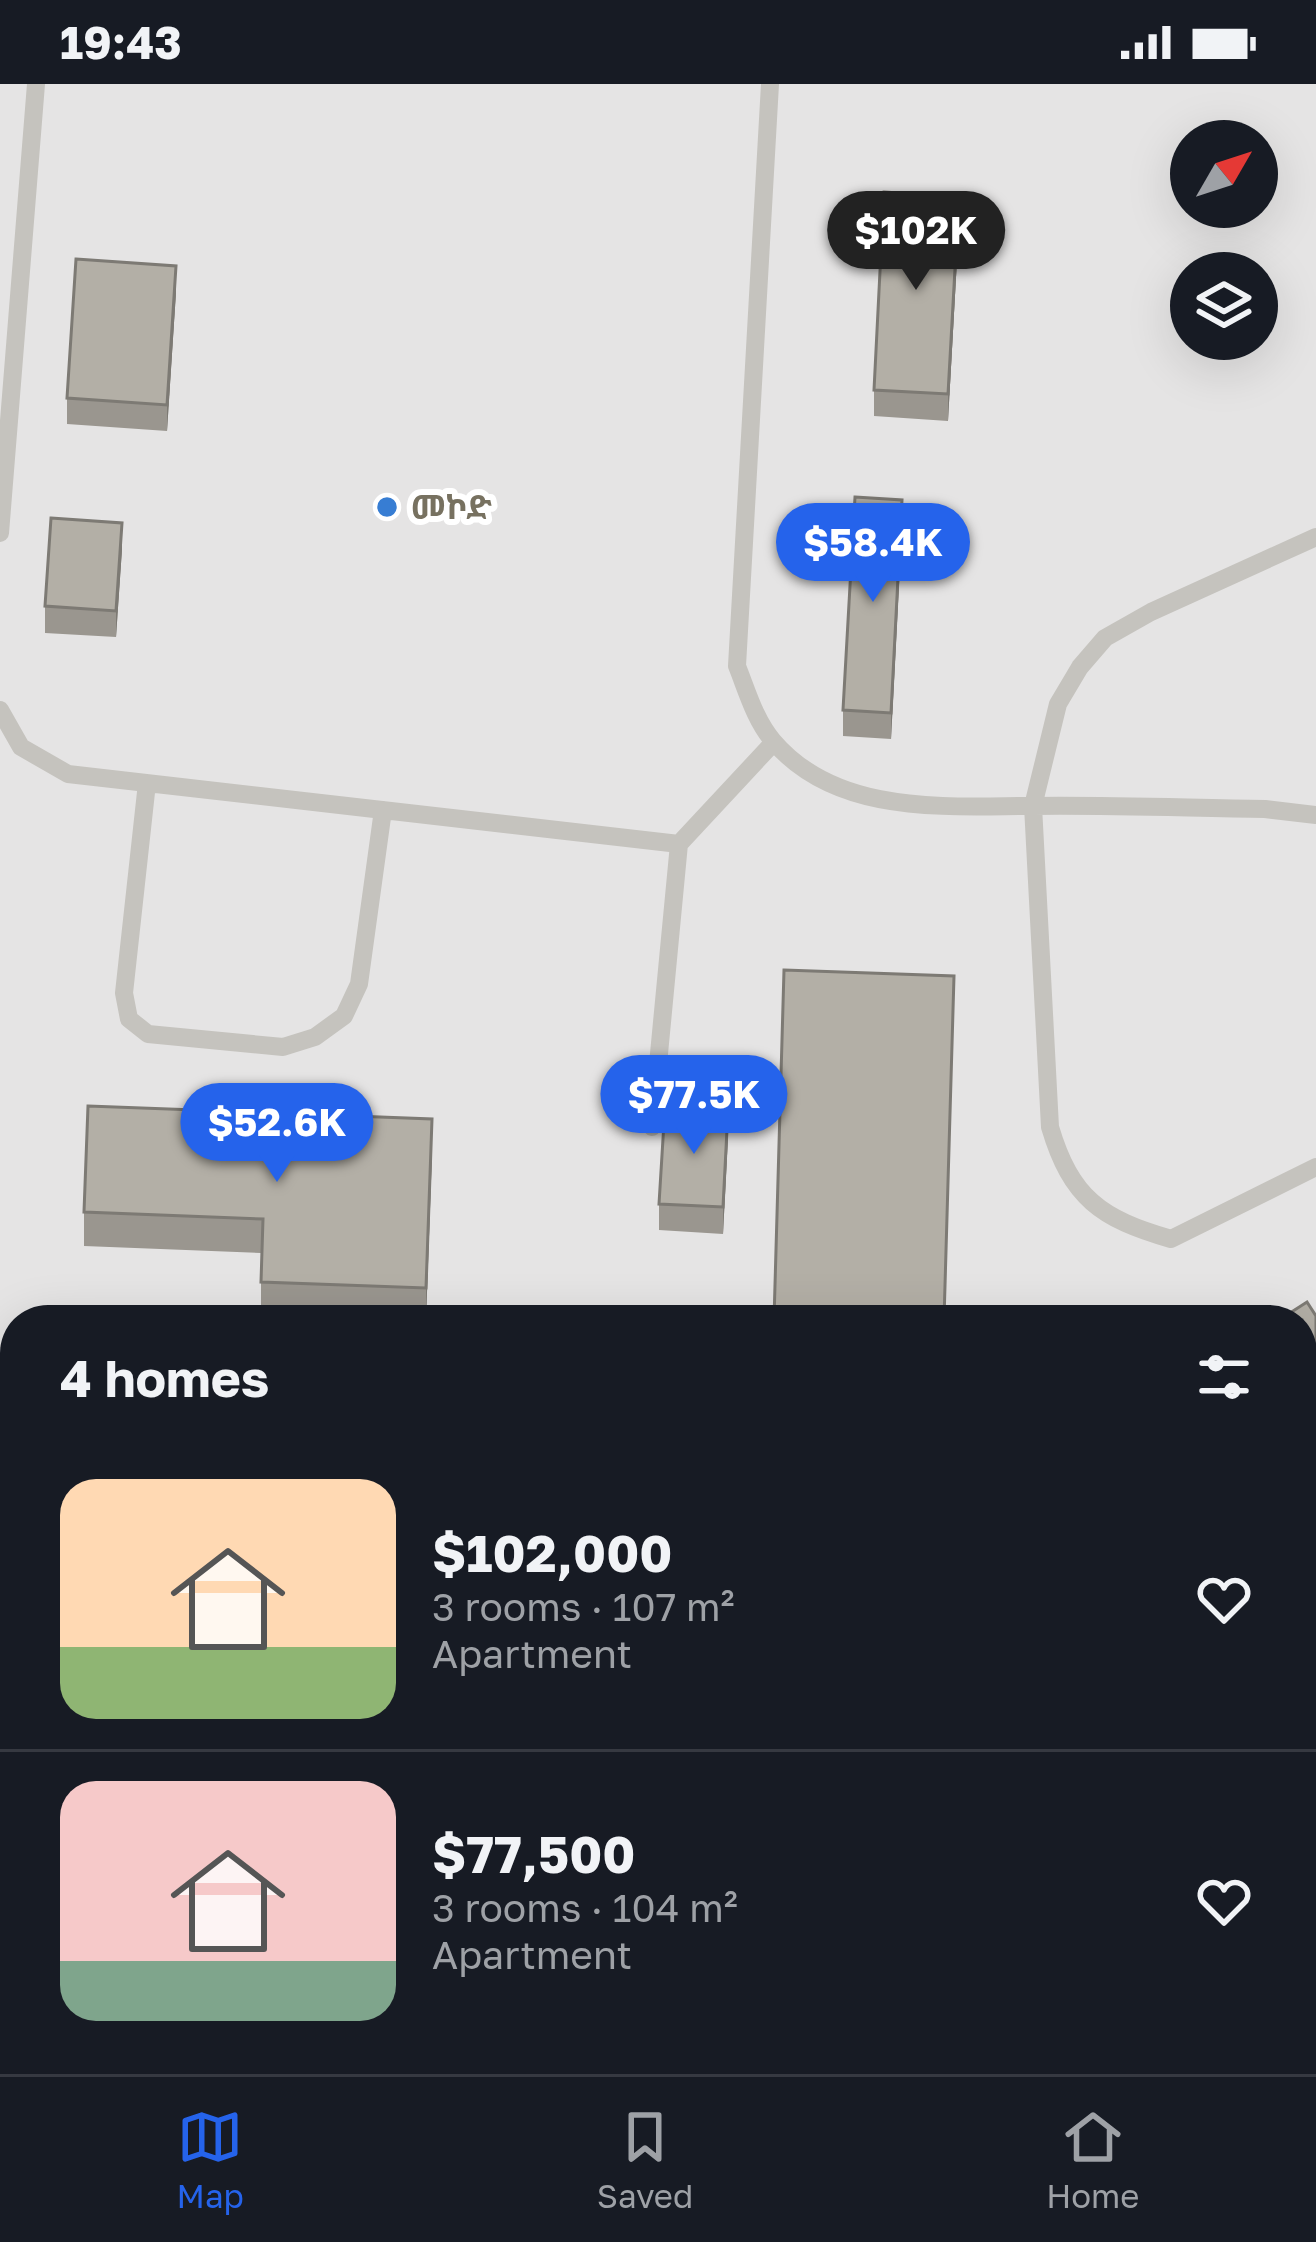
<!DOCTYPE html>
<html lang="en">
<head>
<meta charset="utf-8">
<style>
	:root { --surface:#171b24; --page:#242831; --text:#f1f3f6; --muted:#9ea1a6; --line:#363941; --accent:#2563eb }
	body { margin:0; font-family:"Golos Text","Noto Sans Ethiopic",sans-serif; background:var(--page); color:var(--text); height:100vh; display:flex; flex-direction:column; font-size:45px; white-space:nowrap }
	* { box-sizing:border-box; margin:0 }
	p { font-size:39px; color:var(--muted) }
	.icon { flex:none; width:66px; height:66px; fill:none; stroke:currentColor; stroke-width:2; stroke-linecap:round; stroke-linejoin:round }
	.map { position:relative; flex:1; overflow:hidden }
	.side { position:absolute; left:0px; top:1221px; width:1317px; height:771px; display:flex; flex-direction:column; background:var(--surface); border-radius:48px 48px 0 0; box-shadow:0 12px 48px #0002 }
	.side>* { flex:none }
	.needle { width:78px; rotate:51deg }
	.buttons { position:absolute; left:1170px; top:36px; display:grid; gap:24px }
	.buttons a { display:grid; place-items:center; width:108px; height:108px; border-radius:50%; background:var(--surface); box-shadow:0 12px 48px #0002; font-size:60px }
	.price { position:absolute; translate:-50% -102px; padding:0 27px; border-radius:42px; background:var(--accent); color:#fff; font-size:39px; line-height:78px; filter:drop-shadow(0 3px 6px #0008) }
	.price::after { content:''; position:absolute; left:50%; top:72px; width:36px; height:27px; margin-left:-18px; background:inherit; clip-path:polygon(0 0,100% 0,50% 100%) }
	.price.active { background:#222; color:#fff }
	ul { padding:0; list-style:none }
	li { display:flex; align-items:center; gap:36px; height:300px; padding:0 60px }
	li+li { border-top:3px solid var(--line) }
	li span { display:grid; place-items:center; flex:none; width:336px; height:240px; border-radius:36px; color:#555 }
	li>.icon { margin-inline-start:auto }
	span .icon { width:144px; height:144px; fill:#fffc; stroke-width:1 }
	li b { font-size:51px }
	h2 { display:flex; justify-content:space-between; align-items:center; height:144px; padding:0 60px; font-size:51px }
	.status { display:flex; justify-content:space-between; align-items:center; height:84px; padding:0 60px; background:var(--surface); direction:ltr }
	.status svg { height:33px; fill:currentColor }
	.menu { display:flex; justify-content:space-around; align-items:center; height:168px; border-top:3px solid var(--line); background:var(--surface); font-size:33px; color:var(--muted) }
	.menu a { display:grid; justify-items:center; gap:6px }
	.menu .active { color:var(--accent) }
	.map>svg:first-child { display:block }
	.built { fill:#e5e4e4; fill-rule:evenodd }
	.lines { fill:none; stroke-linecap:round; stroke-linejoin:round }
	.service { stroke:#c5c3be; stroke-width:18 }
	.minor { stroke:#c5c3be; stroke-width:36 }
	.wall { fill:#9a968f }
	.shaded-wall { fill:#7d7a74 }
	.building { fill:#b3afa6; stroke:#7d7a74; stroke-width:3 }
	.poi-dot { fill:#377dd3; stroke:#fff; stroke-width:4.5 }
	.labels { text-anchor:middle; stroke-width:12; stroke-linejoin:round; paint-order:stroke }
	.poi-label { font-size:33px; font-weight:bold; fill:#777160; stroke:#fff; text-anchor:start }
</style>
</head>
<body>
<div class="status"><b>19:43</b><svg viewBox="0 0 49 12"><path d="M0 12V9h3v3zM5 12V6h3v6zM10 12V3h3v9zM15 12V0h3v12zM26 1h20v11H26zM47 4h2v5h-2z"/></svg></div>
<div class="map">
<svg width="1316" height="1990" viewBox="0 0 1316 1990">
	<rect width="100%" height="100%" fill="#f5f4f7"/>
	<path class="built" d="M0,0H1316V1914L1302,1912V1236H15V1721L0,1719ZM1191,57H1257V123H1191ZM1191,189H1257V255H1191Z"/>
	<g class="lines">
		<path class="service" d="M770,0L737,582C747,607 755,636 773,657C837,732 945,722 1033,722C1110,721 1188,724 1265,725L1316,731
			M0,449L36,0
			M1316,453L1151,528L1105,554L1080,583L1058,620L1033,722L1050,1043C1071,1114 1101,1135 1171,1155L1316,1083
			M0,626L21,663L68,690L679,760L774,658
			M147,699L124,909L129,935L148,950L283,963L315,953L344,932L359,900L383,726
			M652,1043L679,760
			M1302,1546L1316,1538
			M1302,1704L1316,1736
			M1302,1832H1316"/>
		<path class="minor" d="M0,1750L15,1752
			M1302,1936H1316
			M764,1977L773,1990
			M1158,1977L1167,1990"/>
	</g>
	<path class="wall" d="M959,139L948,337L874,332V306Z
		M176,208L167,347L67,340V314Z
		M902,442L891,655L843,652V626Z
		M122,465L116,553L45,549V522Z
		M728,1052L723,1150L659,1146V1120Z
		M432,1069L426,1236L261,1232V1169L84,1162V1128Z
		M1316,1232V1434L1302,1413V1236Z
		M1316,1632V1697L1302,1675V1641Z
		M572,1977H685L695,1990H581Z
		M784,1977H889V1987L890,1990H793Z"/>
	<path class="shaded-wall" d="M959,113V139L948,337V310Z
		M176,182V208L167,347V321Z
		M902,416V442L891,655V629Z
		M122,439V465L116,553V527Z
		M728,1026V1052L723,1150V1123Z
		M432,1035V1069L426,1236V1204Z
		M1316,1471V1497L1302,1506V1480Z
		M594,1977H599V1990H592V1979Z
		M805,1977H816V1990L809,1985V1990H803Z
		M1304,1980V1990H1293V1988Z"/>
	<path class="building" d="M884,108L959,113L948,310L874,306Z
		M76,175L176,182L167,321L67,314Z
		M855,413L902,416L891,629L843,626Z
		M51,434L122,439L116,527L45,522Z
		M784,886L954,892L944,1236H774Z
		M88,1022L432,1035L426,1204L261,1198L263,1135L84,1128Z
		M665,1022L728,1026L723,1123L659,1120Z
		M1307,1218L1316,1232V1401L1302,1379V1236H1279Z
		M1302,1415L1316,1435V1471L1302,1480Z
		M1316,1632V1664L1302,1641Z
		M602,1977H685L695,1990H611Z
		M821,1977H880L890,1990H813L809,1985Z
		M988,1977H1074L1083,1990H992L985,1979Z
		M1236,1977H1301L1304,1980L1293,1988L1294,1990H1233L1236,1987L1231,1980Z"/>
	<circle class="poi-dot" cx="387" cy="423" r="12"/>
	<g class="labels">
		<g class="poi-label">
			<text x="411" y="435">መኮድ</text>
		</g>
	</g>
</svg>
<div class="buttons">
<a><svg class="needle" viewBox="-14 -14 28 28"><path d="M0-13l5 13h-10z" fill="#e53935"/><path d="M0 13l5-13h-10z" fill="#9ea1a6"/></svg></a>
<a><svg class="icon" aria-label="layers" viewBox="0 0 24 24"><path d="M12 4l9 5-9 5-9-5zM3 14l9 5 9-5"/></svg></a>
</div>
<b class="price active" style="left:916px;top:209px">$102K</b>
<b class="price" style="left:873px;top:521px">$58.4K</b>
<b class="price" style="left:694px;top:1073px">$77.5K</b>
<b class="price" style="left:277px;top:1101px">$52.6K</b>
<section class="side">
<h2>4 homes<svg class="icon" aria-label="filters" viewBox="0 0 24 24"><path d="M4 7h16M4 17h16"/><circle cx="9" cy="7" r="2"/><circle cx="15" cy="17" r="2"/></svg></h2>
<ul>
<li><span style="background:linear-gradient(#ffd9b3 70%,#8fb573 0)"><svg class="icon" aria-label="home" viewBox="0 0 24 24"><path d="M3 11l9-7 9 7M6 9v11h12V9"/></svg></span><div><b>$102,000</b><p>3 rooms · 107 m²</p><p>Apartment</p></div><svg class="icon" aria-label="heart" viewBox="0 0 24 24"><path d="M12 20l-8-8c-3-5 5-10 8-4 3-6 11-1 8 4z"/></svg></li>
<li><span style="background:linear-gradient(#f6c9c9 75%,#7fa58c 0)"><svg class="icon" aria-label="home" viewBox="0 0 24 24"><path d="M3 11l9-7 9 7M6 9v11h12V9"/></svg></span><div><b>$77,500</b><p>3 rooms · 104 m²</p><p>Apartment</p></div><svg class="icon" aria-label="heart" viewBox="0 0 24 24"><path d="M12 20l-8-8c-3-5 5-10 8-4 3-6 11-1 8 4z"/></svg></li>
</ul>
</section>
</div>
<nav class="menu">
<a class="active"><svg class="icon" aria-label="map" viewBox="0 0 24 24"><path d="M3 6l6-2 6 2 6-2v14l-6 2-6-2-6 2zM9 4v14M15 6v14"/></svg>Map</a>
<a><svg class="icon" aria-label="saved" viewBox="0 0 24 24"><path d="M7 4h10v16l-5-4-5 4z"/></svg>Saved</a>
<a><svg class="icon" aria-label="home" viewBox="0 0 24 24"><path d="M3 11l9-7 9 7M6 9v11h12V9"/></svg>Home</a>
</nav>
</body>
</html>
